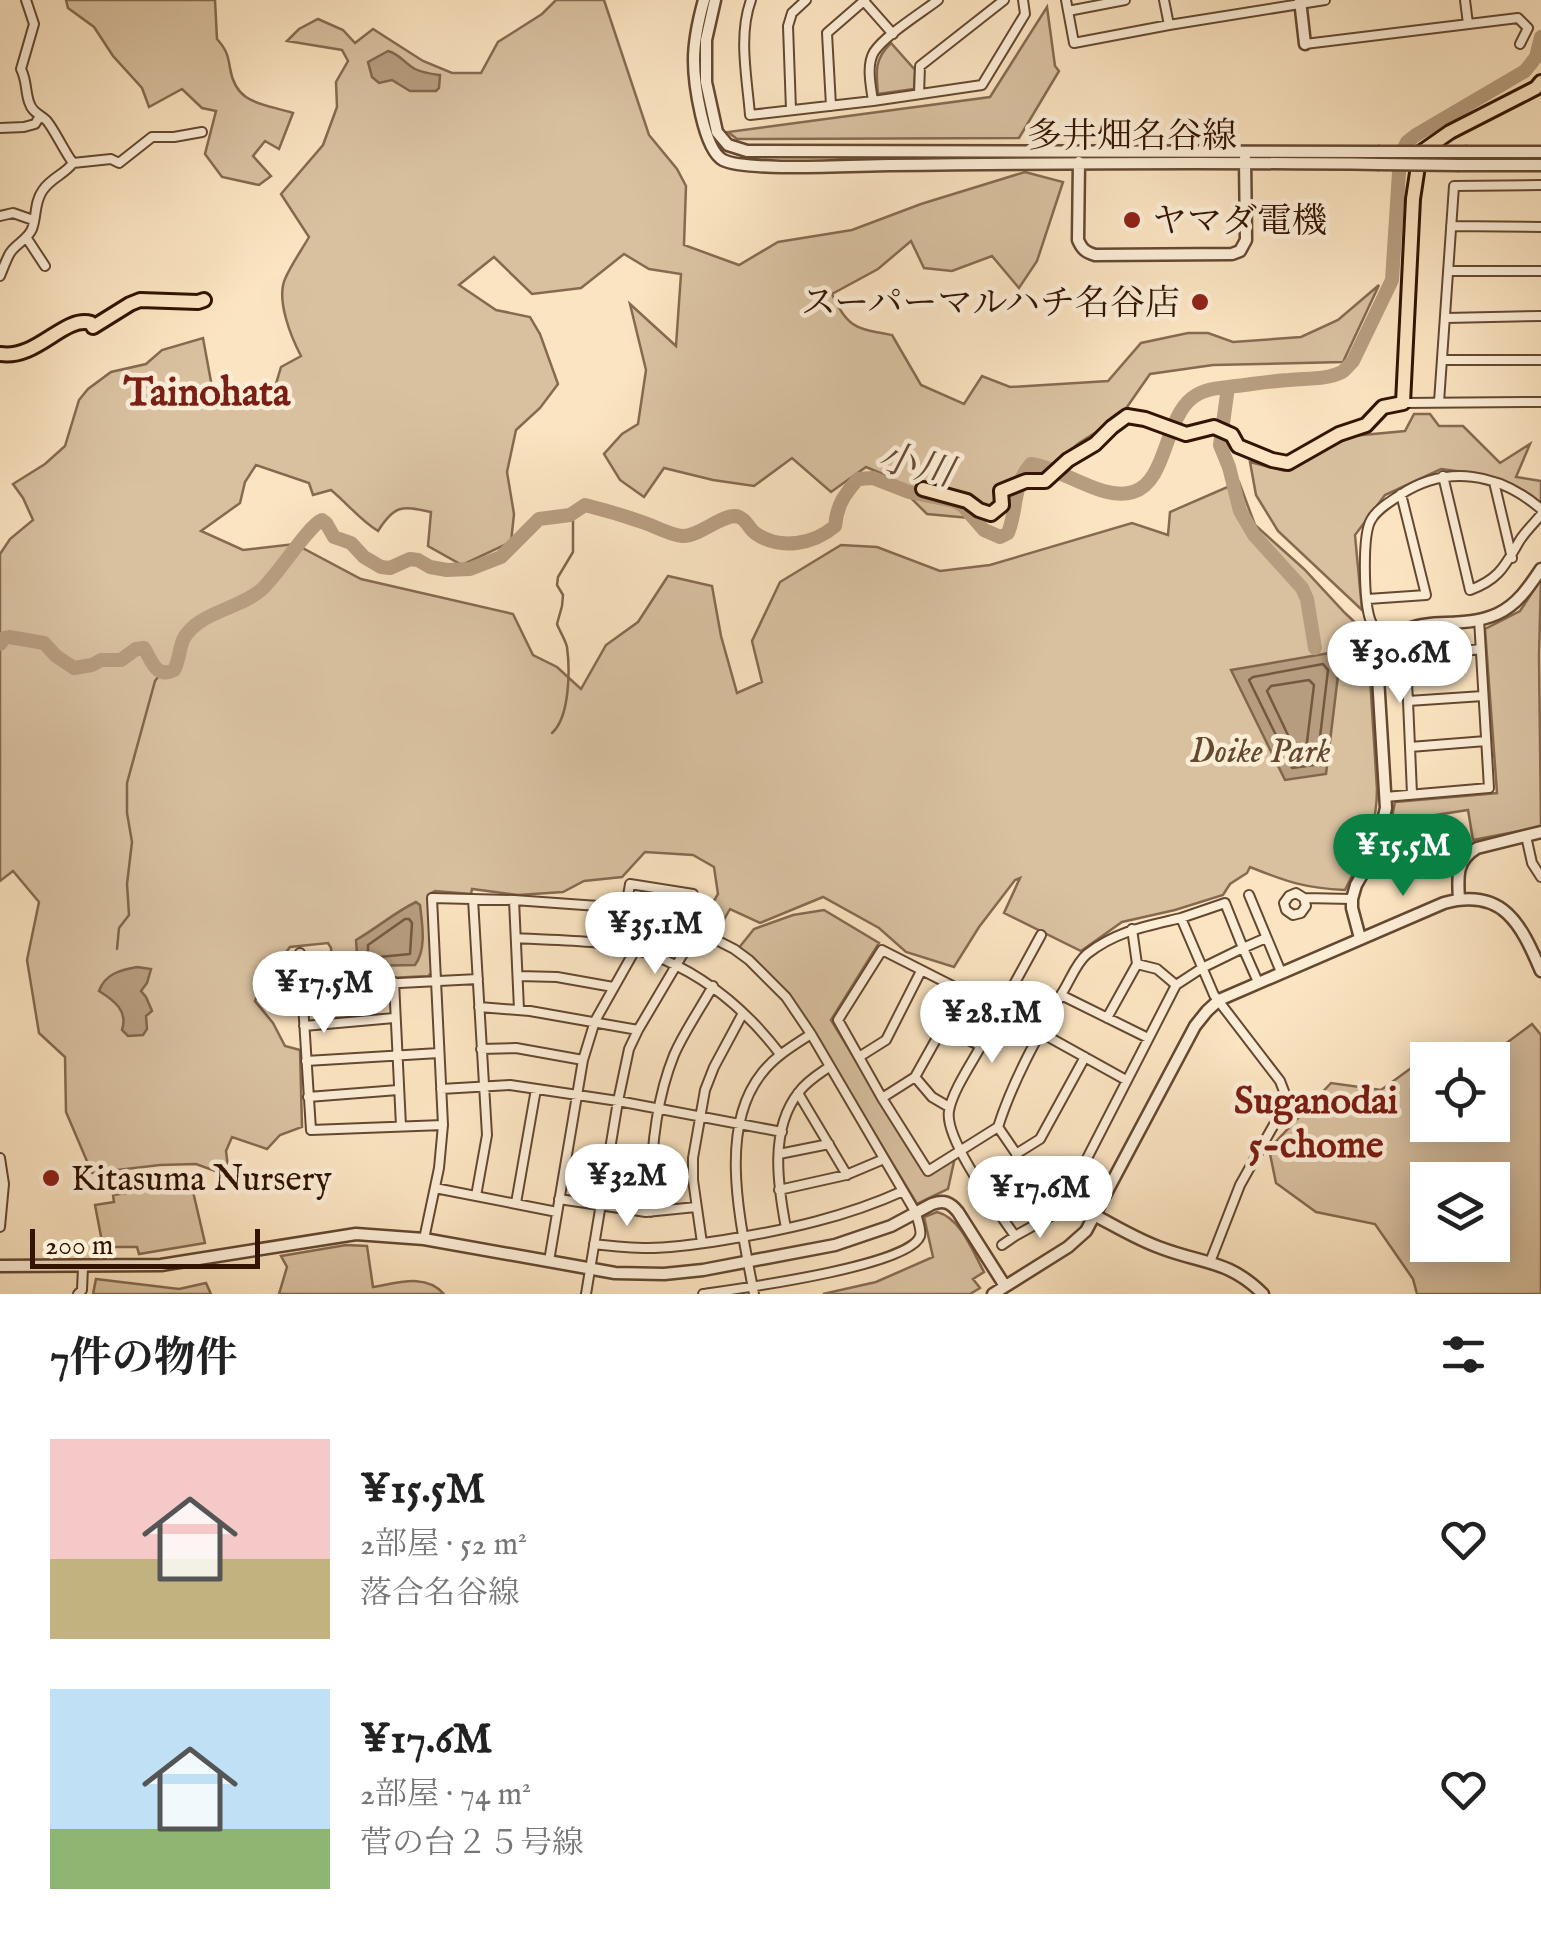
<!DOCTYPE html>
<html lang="ja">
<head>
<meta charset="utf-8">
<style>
	:root { --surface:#fff; --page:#f2f2f2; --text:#222; --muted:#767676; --accent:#0b8043 }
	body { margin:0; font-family:"IM FELL English","Noto Serif JP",serif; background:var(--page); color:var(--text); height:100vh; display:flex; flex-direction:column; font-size:38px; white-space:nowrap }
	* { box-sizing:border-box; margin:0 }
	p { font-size:32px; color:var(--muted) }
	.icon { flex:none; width:55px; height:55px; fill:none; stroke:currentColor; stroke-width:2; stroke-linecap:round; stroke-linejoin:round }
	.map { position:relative; height:1294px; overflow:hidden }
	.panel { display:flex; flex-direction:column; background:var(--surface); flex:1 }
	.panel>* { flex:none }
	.fabs { position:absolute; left:1410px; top:1042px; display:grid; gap:20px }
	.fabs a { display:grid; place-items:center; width:100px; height:100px; border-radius:0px; background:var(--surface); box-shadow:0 5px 25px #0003; font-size:50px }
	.scale { position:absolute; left:30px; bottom:25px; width:230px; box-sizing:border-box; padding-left:10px; border:5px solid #321400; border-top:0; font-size:28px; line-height:35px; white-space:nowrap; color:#321400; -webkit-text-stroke:8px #fcedd7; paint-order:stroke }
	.price { position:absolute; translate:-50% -85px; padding:0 22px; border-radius:35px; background:#fff; color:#222; font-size:32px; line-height:65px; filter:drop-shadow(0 2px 5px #0008) }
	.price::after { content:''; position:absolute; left:50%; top:60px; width:30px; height:22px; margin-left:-15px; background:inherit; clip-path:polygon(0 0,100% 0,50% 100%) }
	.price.on { background:var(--accent); color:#fff }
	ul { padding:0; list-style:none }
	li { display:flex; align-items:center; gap:30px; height:250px; padding:0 50px }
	li span { display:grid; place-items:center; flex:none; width:280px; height:200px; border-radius:0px; color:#555 }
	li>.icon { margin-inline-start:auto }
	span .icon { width:120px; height:120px; fill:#fffc; stroke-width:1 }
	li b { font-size:42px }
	h2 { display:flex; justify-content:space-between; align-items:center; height:120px; padding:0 50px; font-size:42px }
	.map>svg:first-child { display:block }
	.green { fill:#d9c1a0; stroke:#866a50; stroke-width:2.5; fill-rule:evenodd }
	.water { fill:#b79d7f; stroke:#82664c; stroke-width:2.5 }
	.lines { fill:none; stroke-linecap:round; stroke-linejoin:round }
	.shore { stroke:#745840; stroke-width:2.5 }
	.stream { stroke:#82664c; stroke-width:2.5 }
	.river { stroke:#b79d7f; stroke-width:14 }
	.minor-casing { stroke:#644830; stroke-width:12 }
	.tertiary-casing { stroke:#644830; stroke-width:15 }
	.primary-casing { stroke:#321400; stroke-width:18 }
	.minor { stroke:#fcedd7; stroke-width:8 }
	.tertiary { stroke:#fcedd7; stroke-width:10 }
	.primary { stroke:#fbe4c1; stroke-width:12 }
	.tertiary-bridge-casing { stroke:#644830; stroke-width:15; stroke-linecap:butt }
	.tertiary-bridge { stroke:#fcedd7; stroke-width:10 }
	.poi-dot { fill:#8f2418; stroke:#fcedd7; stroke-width:4 }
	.labels { text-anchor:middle; stroke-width:9; stroke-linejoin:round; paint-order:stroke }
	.street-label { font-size:35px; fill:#321400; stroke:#fcedd7 }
	.poi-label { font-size:35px; fill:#321400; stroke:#fcedd7; text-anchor:start }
	.park-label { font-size:35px; font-style:italic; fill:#644830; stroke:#fcedd7 }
	.water-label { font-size:38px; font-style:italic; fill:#674b33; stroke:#fcedd7 }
	.neighbourhood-label { font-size:38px; font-weight:bold; fill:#7a1f14; stroke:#fcedd7 }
	.quarter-label { font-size:40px; font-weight:bold; fill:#7a1f14; stroke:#fcedd7 }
</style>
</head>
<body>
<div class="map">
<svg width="1541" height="1294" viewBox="0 0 1541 1294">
	<rect width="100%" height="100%" fill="#fbe4c1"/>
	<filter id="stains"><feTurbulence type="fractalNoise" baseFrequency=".002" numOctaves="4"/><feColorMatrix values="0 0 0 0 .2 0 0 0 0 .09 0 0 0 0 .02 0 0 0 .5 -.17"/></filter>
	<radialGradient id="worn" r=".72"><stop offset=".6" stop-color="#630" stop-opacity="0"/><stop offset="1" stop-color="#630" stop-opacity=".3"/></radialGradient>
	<path class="green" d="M66,0H215L217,39C226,49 228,55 230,68C236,105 262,103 293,113L279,149L265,141L253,156L271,176L259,185L222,177L205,154L216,111L202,108L182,89L149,107L142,88L113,56L94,27L68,8Z
		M556,0H604L649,135L677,169L686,186L684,245L739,265L778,242L852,230L921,204L1025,172L1063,182L1037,261L1019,288L992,256L952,271L924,268L911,241L878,269L832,294C847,328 857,329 892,335L921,385L964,404L982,376L1010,387L1108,381L1141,343L1188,333H1208L1233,342L1301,337L1338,320L1379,285L1343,362L1213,365L1150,374L1120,417L1079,443L1023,488L991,520L927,514L890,477L866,467L831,492L792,458L754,486L713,480L664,468L644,497L620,480L604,454L622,434L638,424L646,370L630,304L676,346L681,274L649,269L624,254L581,288L532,294L494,257L459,285L496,310L530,317L540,334L558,384L540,408L516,430L507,472L514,514L511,542L462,565L428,546L431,512C402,506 395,504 378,531C360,520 348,504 331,490L313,495L309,483L256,465L245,482L240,503L201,531L243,550L295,544L361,579L513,614L533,655L557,667L581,689L606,645L638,622L668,576L712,586L721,636L737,693L762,682L752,641L780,582L841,545L877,547L940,571L990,565L1132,523L1168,535L1170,512L1239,482L1255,525L1304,569L1345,613L1377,643L1369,662L1377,789C1377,831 1363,853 1345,890C1305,888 1287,882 1250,867L1247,873L1230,884L1223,895L1175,910L1122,922L1081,951L1004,913L1020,878L1015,880L979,927L954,967L906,952L879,928L823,897L760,923L730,909L718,930L702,921L718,894L714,867L693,855L645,852L622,877L584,881L563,892L518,895L472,889L471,894L435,891L428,895L433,972L428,976L334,981L331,948L328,943L290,947L262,985L255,1001L273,1023L285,1046L300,1050L302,1127L280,1135L267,1149L232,1137L226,1151L229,1176L196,1164L160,1165L92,1173L66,1112L65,1057L39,1033L27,960L39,902L13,871L0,881V554L10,539L33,520L23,498L13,484L45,464L65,446L79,400L88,389L111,372L146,364L162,350L203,338L212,387L273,394L281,367L301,356C291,337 276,300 285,279C291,265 301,251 309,237L281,194L323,145L337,107L336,82L348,61L342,50L287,41L299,29L318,19L343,30L355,43L373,29L423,61L452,73H481L498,42L542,14Z
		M1047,7L1055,66L1059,71L1019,138L737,139L728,132L990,97Z
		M891,43L915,70L914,89L878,94C876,72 874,59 891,43Z
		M1414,414H1430L1439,426H1463L1500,463L1530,444L1516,477L1541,481V505L1528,494L1479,474L1441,469L1385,495L1355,535L1362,610L1278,531L1256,495L1250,462L1285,471L1352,436L1405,431Z
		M1541,579L1539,656L1541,827L1473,840L1468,810L1391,822L1395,802L1497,793L1485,629L1520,611Z
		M824,910L879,943L831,1020L926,1175L955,1157L948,1189L917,1204L809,1025L738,949L754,929L793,915Z
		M1532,1024L1541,1035V1294H1417L1413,1279L1375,1224L1316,1212L1276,1183L1269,1149L1331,1083L1381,1090L1436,1050L1485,1059ZM1428,1060H1492V1125H1428ZM1428,1180H1492V1245H1428Z
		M191,1183L205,1243L139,1254L137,1247H103L95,1205L114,1202L113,1195Z
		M937,1212C961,1218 973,1252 984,1272L973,1279L980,1288L970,1294H823L876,1282L933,1257L924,1217Z
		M346,1245L367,1246L373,1287C397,1283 426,1273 444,1294H279L287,1267L281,1256Z
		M96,1279L179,1289L206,1283L211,1294H93Z"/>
	<path class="water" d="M388,51C400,54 404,63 415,69C423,73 432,74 440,75L439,88L436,91H410L392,80L379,83L372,77L368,62Z
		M1341,651L1326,774L1285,780L1231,670Z
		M416,902L420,905C422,923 427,949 415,965L365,966L357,954L356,940C377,928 395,912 416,902Z
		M137,967L151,969L147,983L141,991L146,997L152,1011L146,1016L147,1029L143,1035L128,1036L122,1030C128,1011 115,1001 99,991C105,974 120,970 137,967Z"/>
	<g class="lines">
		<path class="shore" d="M1323,664L1328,670L1317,762L1314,765L1292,768L1249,680L1253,677Z
			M1309,680L1314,685L1306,750L1300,755L1296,752L1267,691L1271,686Z
			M405,919H409L412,923L410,954L379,957L368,955V945Z"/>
		<path class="stream" d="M552,733C570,717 570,669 567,647C565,639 560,632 557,624L562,606L563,595L557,585L558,577L573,552V512
			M117,949L119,928L129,915L127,884L132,842L127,813V783L155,681L161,673"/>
		<path class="river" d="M1228,387L1220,445L1229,467L1240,511L1254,535L1302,588L1307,599L1315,648
			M0,644L4,638L9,637L44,643L56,656L74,668L92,665L101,660H121L136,649L144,648C152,661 156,679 174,670C179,661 179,650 183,640C197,612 238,610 261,590C277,576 308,526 322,520L326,523L334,537L351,543L364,557L381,567L390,568L410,559L418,560L430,567L447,570L470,569L501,557L539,519L570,515L585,505C605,510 625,516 645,523C656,527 670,535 682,536C700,537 725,511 739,517C747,520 749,529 755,533C780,551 814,544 835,526C837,505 844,495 858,479L873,478L909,492L954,501L963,506L984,530L1000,537L1008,533C1018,508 1012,485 1031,464C1062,468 1103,502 1133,492C1167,482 1164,420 1192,398C1205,388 1220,388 1236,386C1253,384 1271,381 1289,380C1306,378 1326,380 1342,372C1345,370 1350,364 1353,361L1392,280L1400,157L1407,142L1416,135L1525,71L1536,57L1541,37"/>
		<defs>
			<path id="minor" d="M26,0L34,24L21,69C27,81 25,90 29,102C32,112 39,114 46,120C53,127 64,151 73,163
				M751,0C738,36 747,77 750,115L873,101L982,85L1025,14L1023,0
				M863,0L893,34
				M1066,0L1074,43L1169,25L1164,0
				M1465,0L1468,24
				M1068,11L1125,0
				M1169,25L1325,0
				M1305,44L1518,18L1528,28L1520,44
				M919,94L920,66L1004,0
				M873,101C871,87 866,65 874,52C884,36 921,13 938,0
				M831,106L827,33L865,0
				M791,110L788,26L792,13L806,0
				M0,128L24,127L35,124L40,116
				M0,216L13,213L33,220
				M1451,226L1541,227
				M26,237L45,266
				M1449,271H1541
				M0,276C3,269 6,260 10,253C16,244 28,239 32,229C37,216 34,202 43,190C51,178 65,174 73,163L111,159L119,163L152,137H174L202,132
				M1446,318L1541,316
				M1443,360H1541
				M1439,402L1454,186L1541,185
				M1403,403L1541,402
				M1443,476L1470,590C1500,579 1505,565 1520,540C1526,531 1534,523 1541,515
				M1494,482L1512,558
				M1368,599L1426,595L1401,494
				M1385,645C1380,637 1373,628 1370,619C1364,601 1362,535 1371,520C1377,509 1390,502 1400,495C1447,464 1499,473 1541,509
				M1480,649L1411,657L1406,666L1408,701L1483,696
				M1408,701L1410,747
				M1412,794L1410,747L1486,741
				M1385,797L1489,788L1479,619
				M1526,836L1532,863L1541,877
				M1249,895L1281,972
				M1304,898L1306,906L1301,913L1293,915L1286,910L1284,903L1289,896L1296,893L1304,898L1352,899
				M473,899L487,1135L476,1196
				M514,900L519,1009
				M626,908L630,884L693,894L685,924
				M516,938C544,940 573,940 601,943C674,951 736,996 780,1054
				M597,943L601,906
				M1137,964L1157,969L1176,985
				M519,976L557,977L613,987
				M394,982L401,1126
				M1258,982L1243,948L1266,938
				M276,989L302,988L300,953
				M1061,995L1148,1038
				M479,1007L530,1011L638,1030
				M1000,1010L1041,935
				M1107,1018L1137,964L1132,929
				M304,1026L394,1018
				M943,1028L981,1046C971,1064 952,1092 949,1111C944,1139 998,1211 1015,1236L1060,1211L1176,985L1202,968L1243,948L1225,903L1181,918
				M481,1049L516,1048L583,1060
				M859,1057L886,1040L921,971
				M306,1061L439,1053
				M915,1077L932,1097L949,1107
				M441,1089L510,1085L618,1101L782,1132
				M798,1093L847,1175
				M308,1097L398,1090
				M882,1098L915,1077L962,993
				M443,1125L311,1130L302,988L478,979
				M998,1127L928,1171L882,1098L838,1020L882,950L1000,1010L1126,1080
				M779,1154L829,1144
				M1016,1154L1040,1139L1085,1057
				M0,1158L4,1184L0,1227
				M435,1188L557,1212
				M779,1190L846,1175L884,1159
				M559,1199L646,1212L696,1207
				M516,1203L536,1089
				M651,1212C650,1162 655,1102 674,1055C684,1032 700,1009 713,986
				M1096,1216L1037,1184L998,1127C1013,1080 1038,1036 1062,993C1070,981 1076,963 1087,954C1116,931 1147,926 1181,918L1214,995L1280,1081L1285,1094V1105L1240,1185L1210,1262
				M786,1228C778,1186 769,1129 799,1092C807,1081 819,1074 829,1067
				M424,1239L439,1168L443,1125L432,898L514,900L626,908L652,912L685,924L734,949L749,960L786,997L811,1034L916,1213C917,1219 922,1230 920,1236C910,1266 737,1289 703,1294
				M702,1243L693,1180V1158L705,1090L714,1067L743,1013
				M594,1244C611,1246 630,1248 648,1248C673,1248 699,1244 724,1240C786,1230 846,1217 903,1191
				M1002,1245L1015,1236
				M549,1261L583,1060L595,1021L635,950
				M78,1294L82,1290L83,1267
				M586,1294L618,1101L629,1049L638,1030L697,930
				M754,1294C742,1228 716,1130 762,1073C775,1056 793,1046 811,1034"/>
			<path id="tertiary" d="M704,0C699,18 694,41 694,60C694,82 703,149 723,160C746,172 859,165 890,165C1053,163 1215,162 1378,164
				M715,0L706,40V82L717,132L728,145L747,151L1378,152
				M1300,0L1305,44
				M1467,152H1541
				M1079,162L1078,240C1082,249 1085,252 1095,255L1232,254L1240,251L1246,240L1245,158
				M1459,165H1541
				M1459,900C1458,878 1455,861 1477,848L1541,832
				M1360,938L1352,908V899L1356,885L1376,850L1386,808L1377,661C1406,604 1449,635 1497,614C1517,605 1529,587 1541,569
				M1096,1216C1117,1227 1138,1240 1161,1248C1203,1264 1229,1260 1263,1294
				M0,1266L161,1265L356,1234L424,1239L615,1273L664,1274L703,1270L835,1245L891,1226L932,1204C944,1200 950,1202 958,1212L1005,1286
				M993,1294L1068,1247L1086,1231L1195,1026L1207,1011L1219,1000L1444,903C1503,887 1521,924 1541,971"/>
			<path id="primary" d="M0,354C37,360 64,315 91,323L93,327L130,304L140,300L198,302L204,300
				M923,489L967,501L979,510L991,514L1002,505L1001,491L1026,481H1045L1068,460L1095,444L1112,427L1127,416L1145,419L1186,434L1214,427L1232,435L1238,446L1272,460L1288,463L1339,434L1366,425L1383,407L1403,403L1413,199L1420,153L1450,132L1536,88L1541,82"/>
		</defs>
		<use href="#minor" class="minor-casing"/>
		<use href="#tertiary" class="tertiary-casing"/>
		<use href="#primary" class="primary-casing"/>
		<use href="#minor" class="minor"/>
		<use href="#tertiary" class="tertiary"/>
		<use href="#primary" class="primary"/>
		<defs>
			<path id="tertiary-bridge" d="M1378,152H1467
				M1378,164L1459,165"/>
		</defs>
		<use href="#tertiary-bridge" class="tertiary-bridge-casing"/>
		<use href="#tertiary-bridge" class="tertiary-bridge"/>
	</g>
	<g class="poi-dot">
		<circle cx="1132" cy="220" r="10"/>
		<circle cx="1200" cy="302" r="10"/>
		<circle cx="51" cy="1178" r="10"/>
	</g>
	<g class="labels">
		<g class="street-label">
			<text x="1132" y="147">多井畑名谷線</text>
		</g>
		<g class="poi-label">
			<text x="1152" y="232">ヤマダ電機</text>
			<text x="1180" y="314" text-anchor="end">スーパーマルハチ名谷店</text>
			<text x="71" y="1190">Kitasuma Nursery</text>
		</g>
		<g class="park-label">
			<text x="1260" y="762">Doike Park</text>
		</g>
		<g class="water-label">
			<text transform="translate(916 464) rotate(13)" y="13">小川</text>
		</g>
		<g class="neighbourhood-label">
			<text x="1316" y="1113">Suganodai<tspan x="1316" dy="44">5-chome</tspan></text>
		</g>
		<g class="quarter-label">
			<text x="207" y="405">Tainohata</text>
		</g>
	</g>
	<rect width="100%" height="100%" filter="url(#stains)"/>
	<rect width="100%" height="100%" fill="url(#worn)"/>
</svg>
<div class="fabs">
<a><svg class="icon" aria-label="locate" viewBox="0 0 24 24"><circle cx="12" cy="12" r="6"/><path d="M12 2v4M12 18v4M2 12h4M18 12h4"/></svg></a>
<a><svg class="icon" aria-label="layers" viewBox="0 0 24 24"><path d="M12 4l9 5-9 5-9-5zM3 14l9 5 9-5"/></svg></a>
</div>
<div class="scale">200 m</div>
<b class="price" style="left:1400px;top:706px">¥30.6M</b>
<b class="price on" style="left:1403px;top:899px">¥15.5M</b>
<b class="price" style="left:655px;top:977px">¥35.1M</b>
<b class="price" style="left:324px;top:1036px">¥17.5M</b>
<b class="price" style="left:992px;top:1066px">¥28.1M</b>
<b class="price" style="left:627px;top:1229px">¥32M</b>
<b class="price" style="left:1040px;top:1241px">¥17.6M</b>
</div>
<section class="panel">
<h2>7件の物件<svg class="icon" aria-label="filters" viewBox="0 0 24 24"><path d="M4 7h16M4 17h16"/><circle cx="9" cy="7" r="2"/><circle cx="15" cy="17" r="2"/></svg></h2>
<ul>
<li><span style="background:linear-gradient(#f6c9c9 60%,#c2b280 0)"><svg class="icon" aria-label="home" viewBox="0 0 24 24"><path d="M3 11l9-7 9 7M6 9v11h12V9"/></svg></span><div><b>¥15.5M</b><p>2部屋 · 52 m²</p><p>落合名谷線</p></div><svg class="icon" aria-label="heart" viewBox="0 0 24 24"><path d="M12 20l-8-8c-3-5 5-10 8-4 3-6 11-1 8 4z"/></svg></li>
<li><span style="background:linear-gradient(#bfe0f5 70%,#8fb573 0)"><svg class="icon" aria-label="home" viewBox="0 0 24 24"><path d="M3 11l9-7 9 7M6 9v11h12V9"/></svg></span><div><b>¥17.6M</b><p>2部屋 · 74 m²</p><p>菅の台２５号線</p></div><svg class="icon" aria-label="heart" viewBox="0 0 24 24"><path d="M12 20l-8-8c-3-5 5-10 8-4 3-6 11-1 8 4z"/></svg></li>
</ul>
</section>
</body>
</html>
